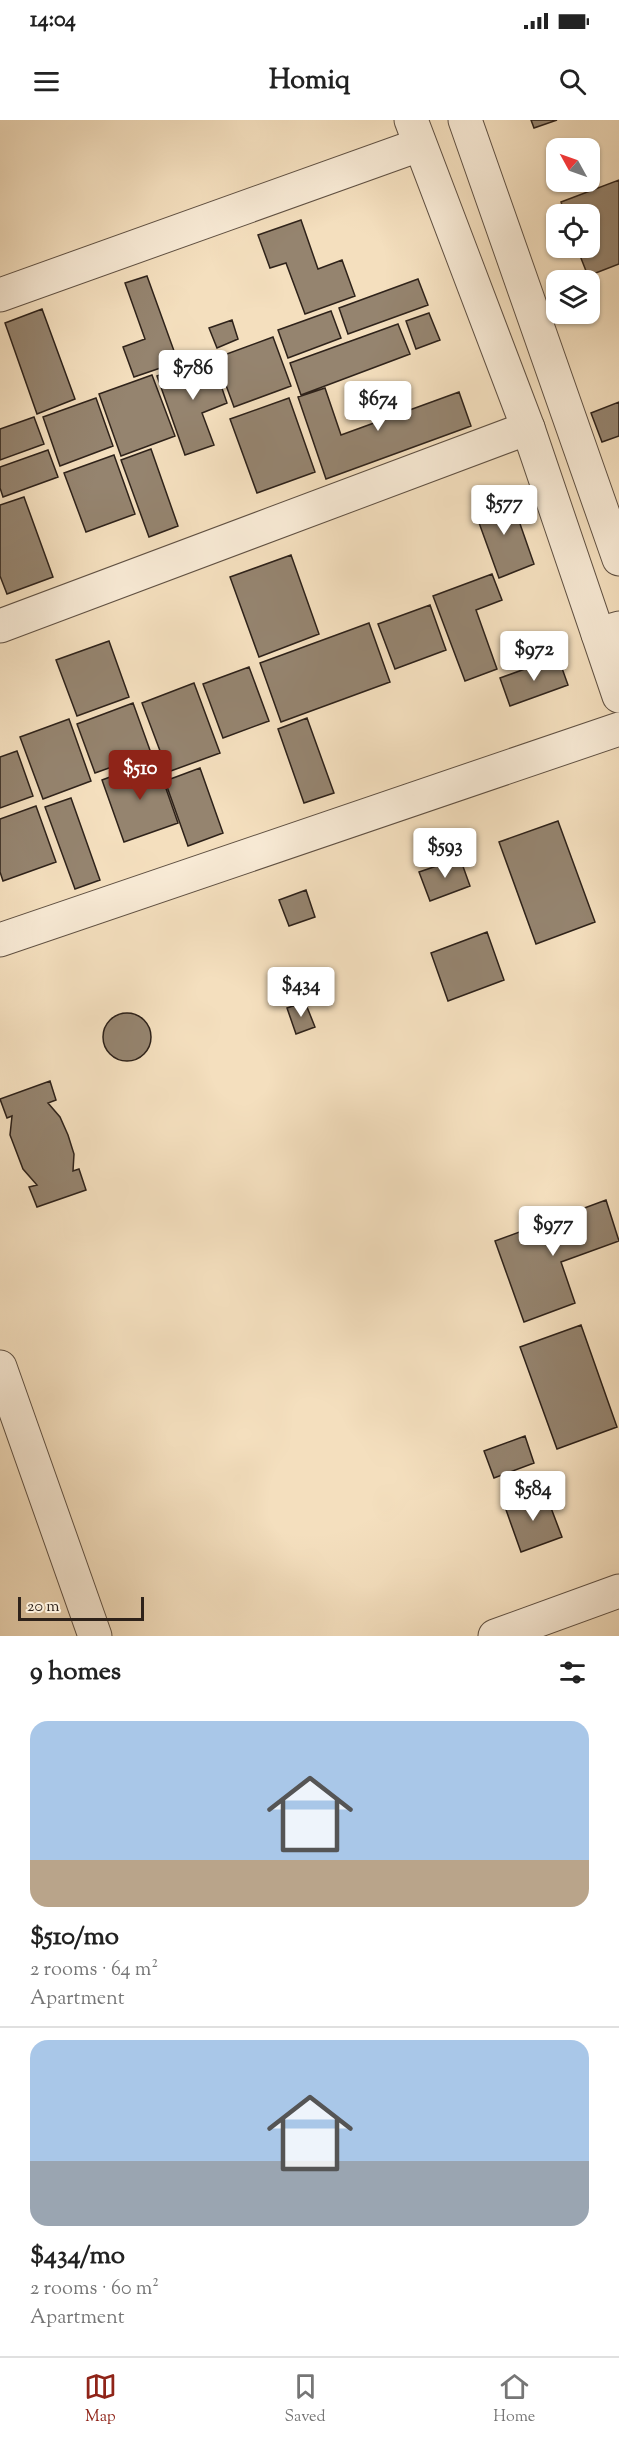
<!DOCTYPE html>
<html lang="en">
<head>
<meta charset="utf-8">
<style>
	:root { --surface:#fff; --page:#f6f6f6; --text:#222; --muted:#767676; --line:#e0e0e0; --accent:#8f2418 }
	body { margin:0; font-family:"Sorts Mill Goudy",serif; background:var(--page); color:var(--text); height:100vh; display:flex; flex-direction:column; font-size:22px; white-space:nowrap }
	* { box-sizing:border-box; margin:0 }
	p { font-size:20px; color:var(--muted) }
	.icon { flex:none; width:33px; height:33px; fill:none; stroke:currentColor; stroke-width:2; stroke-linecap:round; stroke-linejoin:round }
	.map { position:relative; height:1516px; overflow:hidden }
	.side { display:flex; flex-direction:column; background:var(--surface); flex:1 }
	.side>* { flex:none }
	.needle { width:39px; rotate:310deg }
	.tools { position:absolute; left:546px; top:18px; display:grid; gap:12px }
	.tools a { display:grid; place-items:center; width:54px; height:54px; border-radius:12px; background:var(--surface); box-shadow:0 2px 4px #0004; font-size:30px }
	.scale { position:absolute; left:18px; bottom:15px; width:126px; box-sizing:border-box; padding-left:6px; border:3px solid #2e221a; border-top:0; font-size:16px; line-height:21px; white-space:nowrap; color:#2e221a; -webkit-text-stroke:4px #f8ead5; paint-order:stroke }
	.price { position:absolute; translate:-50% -51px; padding:0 14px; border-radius:6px; background:#fff; color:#222; font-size:20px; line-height:39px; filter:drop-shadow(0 2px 3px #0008) }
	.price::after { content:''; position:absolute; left:50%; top:36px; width:18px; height:14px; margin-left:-9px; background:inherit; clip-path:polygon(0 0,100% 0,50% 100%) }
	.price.selected { background:var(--accent); color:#fff }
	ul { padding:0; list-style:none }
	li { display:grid; align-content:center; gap:12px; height:318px; padding:0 30px }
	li+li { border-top:2px solid var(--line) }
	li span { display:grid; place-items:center; height:186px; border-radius:18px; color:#555 }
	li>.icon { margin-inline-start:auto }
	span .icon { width:108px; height:108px; fill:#fffc; stroke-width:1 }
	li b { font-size:26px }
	h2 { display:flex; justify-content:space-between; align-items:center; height:72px; padding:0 30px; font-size:26px }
	.status { display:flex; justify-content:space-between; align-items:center; height:42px; padding:0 30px; background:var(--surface); direction:ltr }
	.status svg { height:16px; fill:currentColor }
	header { display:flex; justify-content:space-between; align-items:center; height:78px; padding:0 30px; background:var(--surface); font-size:27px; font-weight:700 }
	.dock { display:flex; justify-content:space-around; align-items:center; height:84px; border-top:2px solid var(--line); background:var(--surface); font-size:16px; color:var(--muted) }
	.dock a { display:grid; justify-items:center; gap:3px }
	.dock .selected { color:var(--accent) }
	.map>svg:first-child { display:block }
	.building { fill:#95846f; stroke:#2e221a; stroke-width:1.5 }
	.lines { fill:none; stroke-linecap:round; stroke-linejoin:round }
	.minor-casing { stroke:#605143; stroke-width:35 }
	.tertiary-casing { stroke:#605143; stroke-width:35 }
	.minor { stroke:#f8ead5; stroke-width:33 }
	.tertiary { stroke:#f8ead5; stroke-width:33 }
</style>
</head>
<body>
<div class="status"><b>14:04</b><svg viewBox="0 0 49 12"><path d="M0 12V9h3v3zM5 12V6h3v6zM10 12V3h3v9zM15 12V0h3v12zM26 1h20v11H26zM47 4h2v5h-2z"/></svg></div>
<header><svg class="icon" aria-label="menu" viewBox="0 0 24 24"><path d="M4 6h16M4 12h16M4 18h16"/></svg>Homiq<svg class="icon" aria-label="search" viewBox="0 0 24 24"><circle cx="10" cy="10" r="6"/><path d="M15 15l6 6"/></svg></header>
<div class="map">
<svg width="619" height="1516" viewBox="0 0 619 1516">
	<rect width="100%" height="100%" fill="#f4dfbe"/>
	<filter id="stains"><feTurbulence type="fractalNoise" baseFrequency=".00333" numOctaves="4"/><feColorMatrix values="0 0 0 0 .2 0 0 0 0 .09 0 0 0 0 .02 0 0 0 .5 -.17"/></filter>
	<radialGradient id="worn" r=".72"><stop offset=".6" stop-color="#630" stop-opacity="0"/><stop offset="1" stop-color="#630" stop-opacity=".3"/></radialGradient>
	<path class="building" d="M531,0H557L534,8Z
		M619,60V144L588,156L577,128H590V94H565L561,82Z
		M301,100L318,149L342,140L355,176L305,194L286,143L270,148L258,115Z
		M147,156L178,242L134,257L123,227L145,219L125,163Z
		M418,159L428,185L348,214L339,188Z
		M42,189L75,279L37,294L5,203Z
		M331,191L341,218L288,238L278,210Z
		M429,193L440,220L416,229L406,201Z
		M232,200L238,219L217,228L209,208Z
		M398,204L410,234L301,275L290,243Z
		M273,217L291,266L234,287L216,238Z
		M211,236L227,283L202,293L214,325L185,335L157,256Z
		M152,255L175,316L121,336L99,274Z
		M325,268L341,315L459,272L471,306L326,359L298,277Z
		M96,278L113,326L60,346L43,297Z
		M289,278L315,352L257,373L230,299Z
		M619,282V316L602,322L591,293Z
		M34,297L44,324L0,340V309Z
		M151,329L178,406L149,417L121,340Z
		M48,330L58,357L3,377L0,368V347Z
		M114,335L135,394L86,412L64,353Z
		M510,375L534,444L499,458L474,389Z
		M24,377L53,457L7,474L0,456V385Z
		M291,435L319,514L259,537L230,457Z
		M492,454L502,480L476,490L497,549L465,561L433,476Z
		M430,485L446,530L395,549L378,504Z
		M369,503L390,562L281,602L260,543Z
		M109,521L129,577L77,596L56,540Z
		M558,537L568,565L510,586L500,558Z
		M249,547L269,601L223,618L203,564Z
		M194,563L220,633L168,652L142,583Z
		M133,583L151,633L95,653L77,604Z
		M307,598L334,673L304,683L278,609Z
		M69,599L91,661L43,679L20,617Z
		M17,631L33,676L0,688V637Z
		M156,640L178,703L124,722L102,660Z
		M200,648L223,713L188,726L165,661Z
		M71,678L100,760L75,769L45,687Z
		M36,686L56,742L3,761L0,752V699Z
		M558,701L595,802L536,824L499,722Z
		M460,738L470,766L430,781L419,752Z
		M306,770L315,797L289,806L279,780Z
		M487,812L504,860L448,881L431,833Z
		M305,882L315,907L296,914L287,888Z
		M103 917a24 24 0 1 1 48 0a24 24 0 1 1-48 0Z
		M50,961L56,980L48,983L60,997L68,1015L74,1034L73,1051L79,1049L86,1070L37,1087L29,1067L37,1065L23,1049L10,1015L12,996L7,998L0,979Z
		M606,1080L619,1121L561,1142L575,1183L524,1202L495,1121Z
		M581,1205L617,1307L557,1329L520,1227Z
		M525,1316L534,1343L494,1358L484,1331Z
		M545,1372L562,1417L521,1432L505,1387Z"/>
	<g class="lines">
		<defs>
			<path id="minor" d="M0,175L419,25
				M0,506L528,308
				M598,514L619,508
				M0,820L619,609
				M0,1247L95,1516
				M495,1516L619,1471"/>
			<path id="tertiary" d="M411,0L528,308L619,576
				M465,0L619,439"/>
		</defs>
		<use href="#minor" class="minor-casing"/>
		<use href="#tertiary" class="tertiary-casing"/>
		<use href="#minor" class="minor"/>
		<use href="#tertiary" class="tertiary"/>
	</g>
	<rect width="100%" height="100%" filter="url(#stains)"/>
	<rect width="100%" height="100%" fill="url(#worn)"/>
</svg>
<div class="tools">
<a><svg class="needle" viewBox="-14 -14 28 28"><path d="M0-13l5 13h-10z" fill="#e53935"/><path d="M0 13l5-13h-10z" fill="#767676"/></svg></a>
<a><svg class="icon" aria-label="locate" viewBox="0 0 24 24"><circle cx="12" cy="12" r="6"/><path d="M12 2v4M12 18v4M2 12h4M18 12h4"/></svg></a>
<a><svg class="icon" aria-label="layers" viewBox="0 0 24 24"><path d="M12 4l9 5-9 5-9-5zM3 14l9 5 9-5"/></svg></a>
</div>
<div class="scale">20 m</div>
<b class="price" style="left:193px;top:281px">$786</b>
<b class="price" style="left:378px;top:312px">$674</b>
<b class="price" style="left:504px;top:416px">$577</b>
<b class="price" style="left:534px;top:562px">$972</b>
<b class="price selected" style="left:140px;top:681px">$510</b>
<b class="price" style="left:445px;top:759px">$593</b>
<b class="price" style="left:301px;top:898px">$434</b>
<b class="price" style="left:553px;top:1137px">$977</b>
<b class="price" style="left:533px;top:1402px">$584</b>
</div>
<section class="side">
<h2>9 homes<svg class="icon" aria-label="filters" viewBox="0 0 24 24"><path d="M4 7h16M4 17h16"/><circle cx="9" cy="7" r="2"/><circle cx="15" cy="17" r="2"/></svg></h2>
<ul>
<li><span style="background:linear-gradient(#a9c7e8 75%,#b9a48a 0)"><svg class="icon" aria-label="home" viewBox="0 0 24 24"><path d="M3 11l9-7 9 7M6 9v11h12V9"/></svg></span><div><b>$510/mo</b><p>2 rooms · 64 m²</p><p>Apartment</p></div></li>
<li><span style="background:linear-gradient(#a9c7e8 65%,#9aa5b1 0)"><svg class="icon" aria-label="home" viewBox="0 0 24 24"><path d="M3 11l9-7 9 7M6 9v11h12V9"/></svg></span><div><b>$434/mo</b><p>2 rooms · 60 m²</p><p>Apartment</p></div></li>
</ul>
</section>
<nav class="dock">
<a class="selected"><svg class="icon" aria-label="map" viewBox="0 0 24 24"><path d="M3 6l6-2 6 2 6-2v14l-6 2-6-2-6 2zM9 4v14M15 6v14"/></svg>Map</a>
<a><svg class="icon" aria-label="saved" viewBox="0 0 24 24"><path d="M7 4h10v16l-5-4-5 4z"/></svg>Saved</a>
<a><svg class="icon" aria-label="home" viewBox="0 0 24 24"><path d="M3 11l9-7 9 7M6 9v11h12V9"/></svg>Home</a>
</nav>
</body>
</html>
